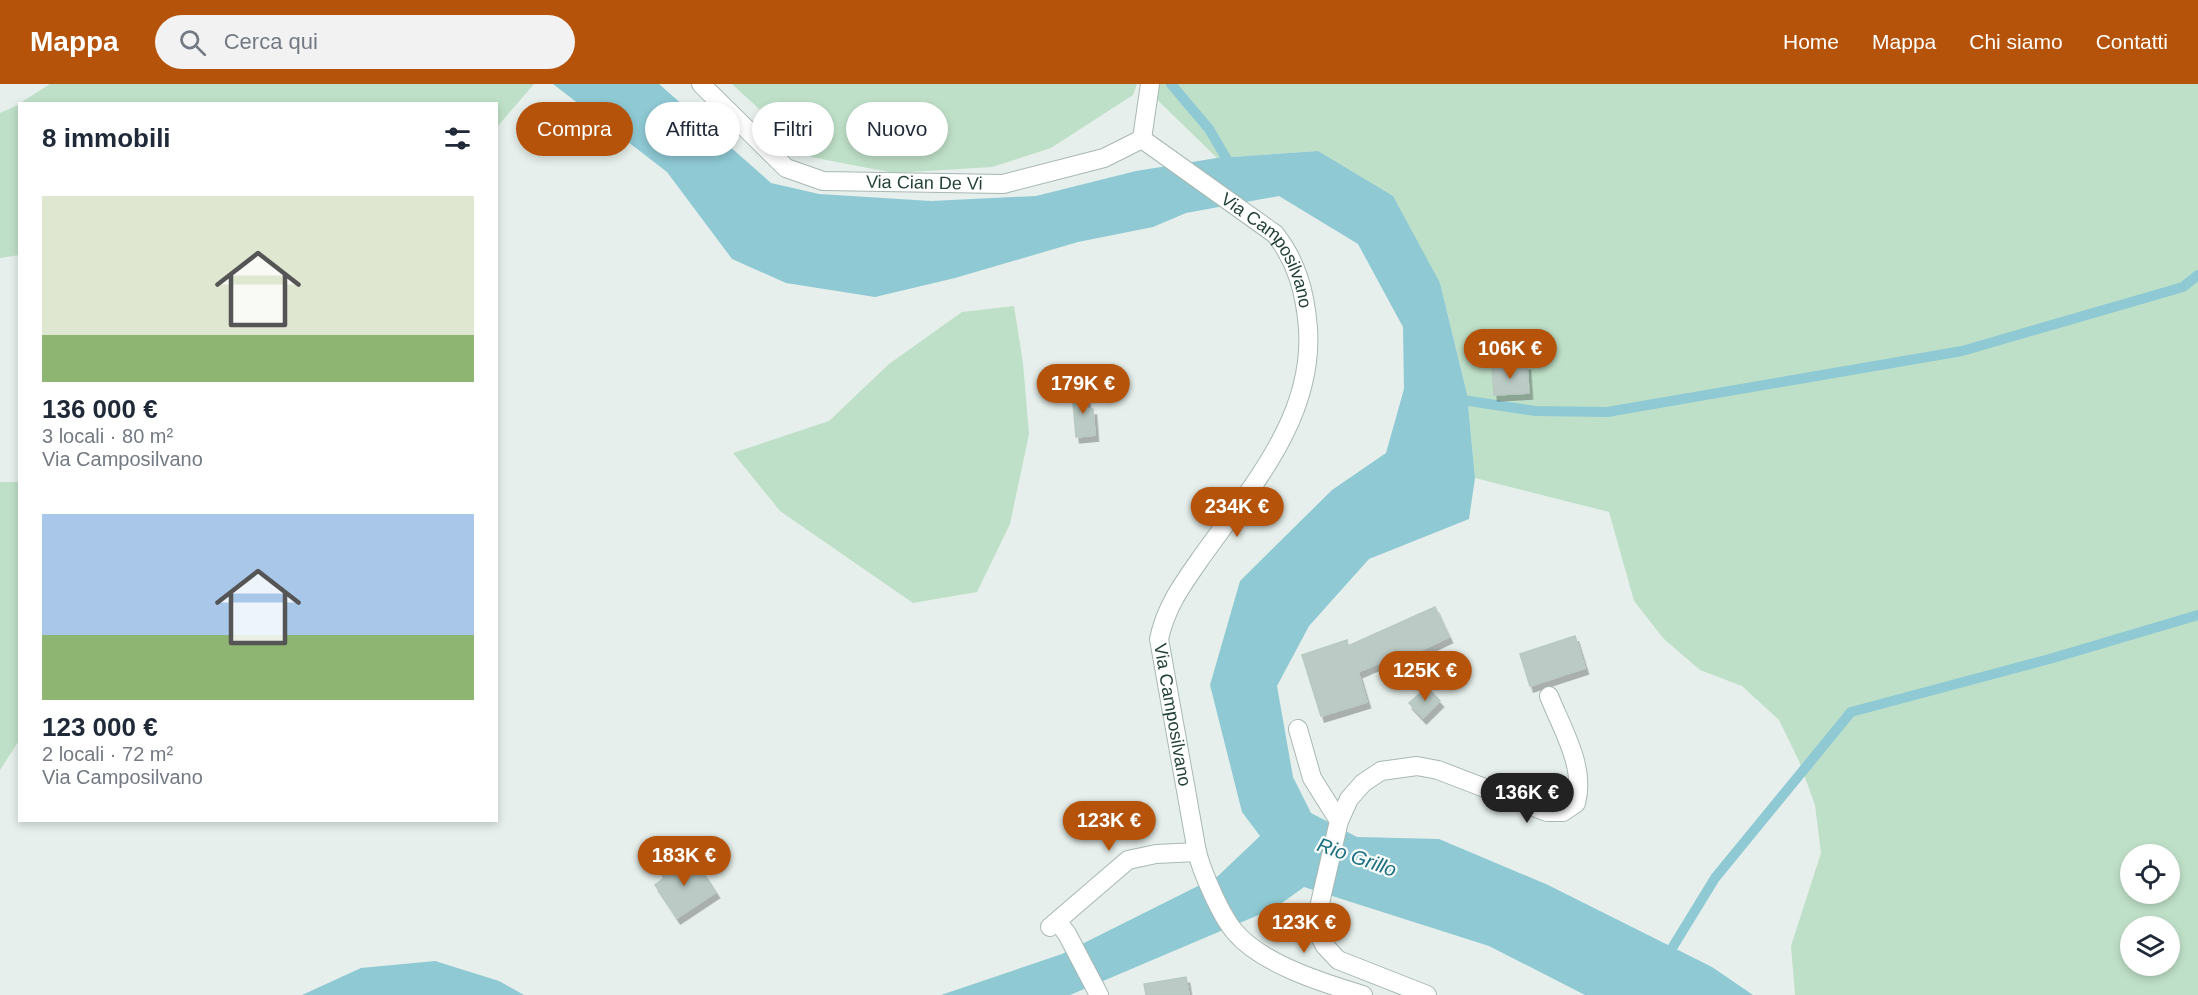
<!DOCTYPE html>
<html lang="it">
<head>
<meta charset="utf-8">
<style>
	:root { --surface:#fff; --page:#f2f2f3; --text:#1f2937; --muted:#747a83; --accent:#b45309 }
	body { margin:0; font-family:Helvetica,sans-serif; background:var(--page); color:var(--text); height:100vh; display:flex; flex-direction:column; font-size:22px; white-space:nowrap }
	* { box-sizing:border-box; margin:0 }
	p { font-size:20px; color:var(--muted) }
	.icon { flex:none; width:33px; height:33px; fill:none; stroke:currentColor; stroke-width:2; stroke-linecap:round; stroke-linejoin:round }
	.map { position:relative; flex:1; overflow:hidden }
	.drawer { position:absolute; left:18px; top:18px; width:480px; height:720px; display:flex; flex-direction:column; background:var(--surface); border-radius:0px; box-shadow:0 3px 9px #0003 }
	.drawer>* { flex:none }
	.top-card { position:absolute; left:516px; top:18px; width:570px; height:54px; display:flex; gap:12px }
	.controls { position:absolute; left:2120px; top:760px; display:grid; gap:12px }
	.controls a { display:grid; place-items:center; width:60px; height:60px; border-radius:50%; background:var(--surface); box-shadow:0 3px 9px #0003; font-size:30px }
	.price { position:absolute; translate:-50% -51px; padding:0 14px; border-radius:21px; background:var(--accent); color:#fff; font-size:20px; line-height:39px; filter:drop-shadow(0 2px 3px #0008) }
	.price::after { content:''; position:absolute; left:50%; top:36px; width:18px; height:14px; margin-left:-9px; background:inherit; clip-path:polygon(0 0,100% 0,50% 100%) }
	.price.active { background:#222; color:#fff }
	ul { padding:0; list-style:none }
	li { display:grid; align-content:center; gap:12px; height:318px; padding:0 24px }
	li span { display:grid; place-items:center; height:186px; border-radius:0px; color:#555 }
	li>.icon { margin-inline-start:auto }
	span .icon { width:108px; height:108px; fill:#fffc; stroke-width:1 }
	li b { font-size:26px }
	h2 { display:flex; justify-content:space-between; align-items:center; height:72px; padding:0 24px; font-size:26px }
	.pill { padding:0 21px; border-radius:27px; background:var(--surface); box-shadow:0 3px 9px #0003; font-size:21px; line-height:54px }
	.pill.active { background:var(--accent); color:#fff }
	header { display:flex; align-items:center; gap:36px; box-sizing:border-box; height:84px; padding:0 30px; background:var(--accent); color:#fff }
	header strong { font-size:28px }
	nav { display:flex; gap:33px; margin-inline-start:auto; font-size:21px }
	.search { width:420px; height:54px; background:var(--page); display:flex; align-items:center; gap:15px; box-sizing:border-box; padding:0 21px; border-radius:33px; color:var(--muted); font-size:22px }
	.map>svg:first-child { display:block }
	.green { fill:#bfe0c8; fill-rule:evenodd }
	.water { fill:#8ec9d4 }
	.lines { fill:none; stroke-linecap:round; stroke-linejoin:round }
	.stream { stroke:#8ec9d4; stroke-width:10 }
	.building { fill:#bbcac4; stroke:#b8c9c2; stroke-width:1.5; filter:url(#shadow) }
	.minor-casing { stroke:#a8b8b2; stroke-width:20 }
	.minor { stroke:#fff; stroke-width:18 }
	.labels { text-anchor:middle; stroke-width:4.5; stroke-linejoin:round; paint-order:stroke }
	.street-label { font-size:18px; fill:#24423a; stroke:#f7fbf9 }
	.water-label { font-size:20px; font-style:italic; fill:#1c6f80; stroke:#f7fbf9 }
</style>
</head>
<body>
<header>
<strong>Mappa</strong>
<div class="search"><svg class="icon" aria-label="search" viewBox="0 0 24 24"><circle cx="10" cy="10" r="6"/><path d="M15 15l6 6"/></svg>Cerca qui</div>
<nav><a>Home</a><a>Mappa</a><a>Chi siamo</a><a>Contatti</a></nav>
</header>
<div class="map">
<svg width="2198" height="911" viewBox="0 0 2198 911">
	<defs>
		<filter id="shadow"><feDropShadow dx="3.5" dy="6" stdDeviation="0" flood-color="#0004"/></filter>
	</defs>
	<rect width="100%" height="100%" fill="#e6efeb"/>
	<path class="green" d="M50,0H534L497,43L496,20L20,19Z
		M732,0H1137L1133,11L1051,64L992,83L894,89L811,73Z
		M1141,0H2198V911H1795L1791,862L1821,769L1815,721L1799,677L1779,636L1742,602L1700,586L1664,555L1634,517L1609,428L1475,394L1467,310L1440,199L1318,67L1217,74ZM2130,771H2169V810H2130ZM2130,843H2169V882H2130Z
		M20,20L19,171L0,174V29Z
		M1014,222L1023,279L1029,350L1010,440L977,508L913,519L780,427L733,369L829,337L889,280L962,228Z
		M0,398H19L20,655L0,686Z"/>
	<path class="water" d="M553,0H659L771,99L819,110L931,117L1036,112L1136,87L1217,74L1318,67L1393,112L1440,199L1467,310L1475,394L1469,435L1369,475L1309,542L1277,602L1293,693L1311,729L1357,753L1439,755L1548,801L1712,883L1753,911H1585L1489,862L1304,803L1275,824L1070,911H941L1062,870L1218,792L1260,752L1242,728L1210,601L1240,497L1332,406L1386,369L1404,305L1403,243L1358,160L1279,112L1186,129L1153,143L1078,158L955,194L875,213L786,199L732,175L667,88Z
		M435,877L499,897L524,911H302L361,884Z"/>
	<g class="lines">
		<path class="stream" d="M1171,0L1209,45L1232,84
			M1456,315L1535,327L1607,328L1962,267L2183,203L2198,191
			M1666,874L1715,794L1851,628L2053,574L2198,531"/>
	</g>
	<path class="building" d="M1527,280L1529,309L1494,311L1492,282Z
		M1086,305L1087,325H1093L1095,351L1076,353L1072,306Z
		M1435,523L1449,553L1411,571L1409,566L1358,588L1367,618L1321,632L1302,571L1347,556L1348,562Z
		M1575,552L1585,584L1530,602L1520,570Z
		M1427,603L1440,617L1423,634L1409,619Z
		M681,775L685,782L695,776L716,808L677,834L655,801L664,794L660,788Z
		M1186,893L1189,911H1146L1144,900Z"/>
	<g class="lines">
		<defs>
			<g id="minor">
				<path id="s1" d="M701,0L786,84L823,97L1003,100L1104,74L1142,55"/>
				<path id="s2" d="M1142,55L1275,150C1297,178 1305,208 1308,244C1314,333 1252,402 1203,471C1184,498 1166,522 1159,555L1197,768C1202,788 1221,832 1235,848C1262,880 1323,899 1363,911"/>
				<path d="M1142,55L1150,0"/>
				<path d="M1298,645L1312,694L1339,737"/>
				<path d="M1058,838L1067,850L1099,911"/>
				<path d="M1050,843L1128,776L1156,770L1197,768"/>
				<path d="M1427,911L1338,876L1325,862L1318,849L1317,832L1339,737L1349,715L1363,699L1381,687L1417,682L1438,686L1547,728H1563L1576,719C1586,683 1562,645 1549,612"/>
			</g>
		</defs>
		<use href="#minor" class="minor-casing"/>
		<use href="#minor" class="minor"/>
	</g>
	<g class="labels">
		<g class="street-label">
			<text dy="6" stroke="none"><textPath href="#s1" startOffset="260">Via Cian De Vi</textPath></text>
			<text dy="6" stroke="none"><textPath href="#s2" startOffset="172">Via Camposilvano</textPath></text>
			<text dy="6" stroke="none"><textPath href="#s2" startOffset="693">Via Camposilvano</textPath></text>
		</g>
		<g class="water-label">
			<text transform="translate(1357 773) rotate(19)" y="7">Rio Grillo</text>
		</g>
	</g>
</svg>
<div class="controls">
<a><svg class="icon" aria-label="locate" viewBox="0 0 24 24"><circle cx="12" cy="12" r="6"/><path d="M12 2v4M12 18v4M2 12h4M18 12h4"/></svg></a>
<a><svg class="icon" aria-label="layers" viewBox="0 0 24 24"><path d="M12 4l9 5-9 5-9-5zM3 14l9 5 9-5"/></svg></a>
</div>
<b class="price" style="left:1510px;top:296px">106K €</b>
<b class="price" style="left:1083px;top:331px">179K €</b>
<b class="price" style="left:1237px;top:454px">234K €</b>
<b class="price" style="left:1425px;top:618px">125K €</b>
<b class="price active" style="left:1527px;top:740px">136K €</b>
<b class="price" style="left:1109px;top:768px">123K €</b>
<b class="price" style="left:684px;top:803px">183K €</b>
<b class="price" style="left:1304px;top:870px">123K €</b>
<div class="top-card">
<a class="pill active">Compra</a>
<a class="pill">Affitta</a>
<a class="pill">Filtri</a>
<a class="pill">Nuovo</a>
</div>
<section class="drawer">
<h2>8 immobili<svg class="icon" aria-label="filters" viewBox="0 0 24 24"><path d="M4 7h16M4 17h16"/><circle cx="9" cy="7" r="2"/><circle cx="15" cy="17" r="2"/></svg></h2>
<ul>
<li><span style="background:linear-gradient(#dfe7d0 75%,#8fb573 0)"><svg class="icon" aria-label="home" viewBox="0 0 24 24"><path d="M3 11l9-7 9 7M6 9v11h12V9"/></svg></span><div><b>136 000 €</b><p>3 locali · 80 m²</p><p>Via Camposilvano</p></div></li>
<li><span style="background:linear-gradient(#a9c7e8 65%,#8fb573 0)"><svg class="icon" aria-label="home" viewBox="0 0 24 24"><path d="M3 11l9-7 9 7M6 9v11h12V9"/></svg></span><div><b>123 000 €</b><p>2 locali · 72 m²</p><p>Via Camposilvano</p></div></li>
</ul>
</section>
</div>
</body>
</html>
